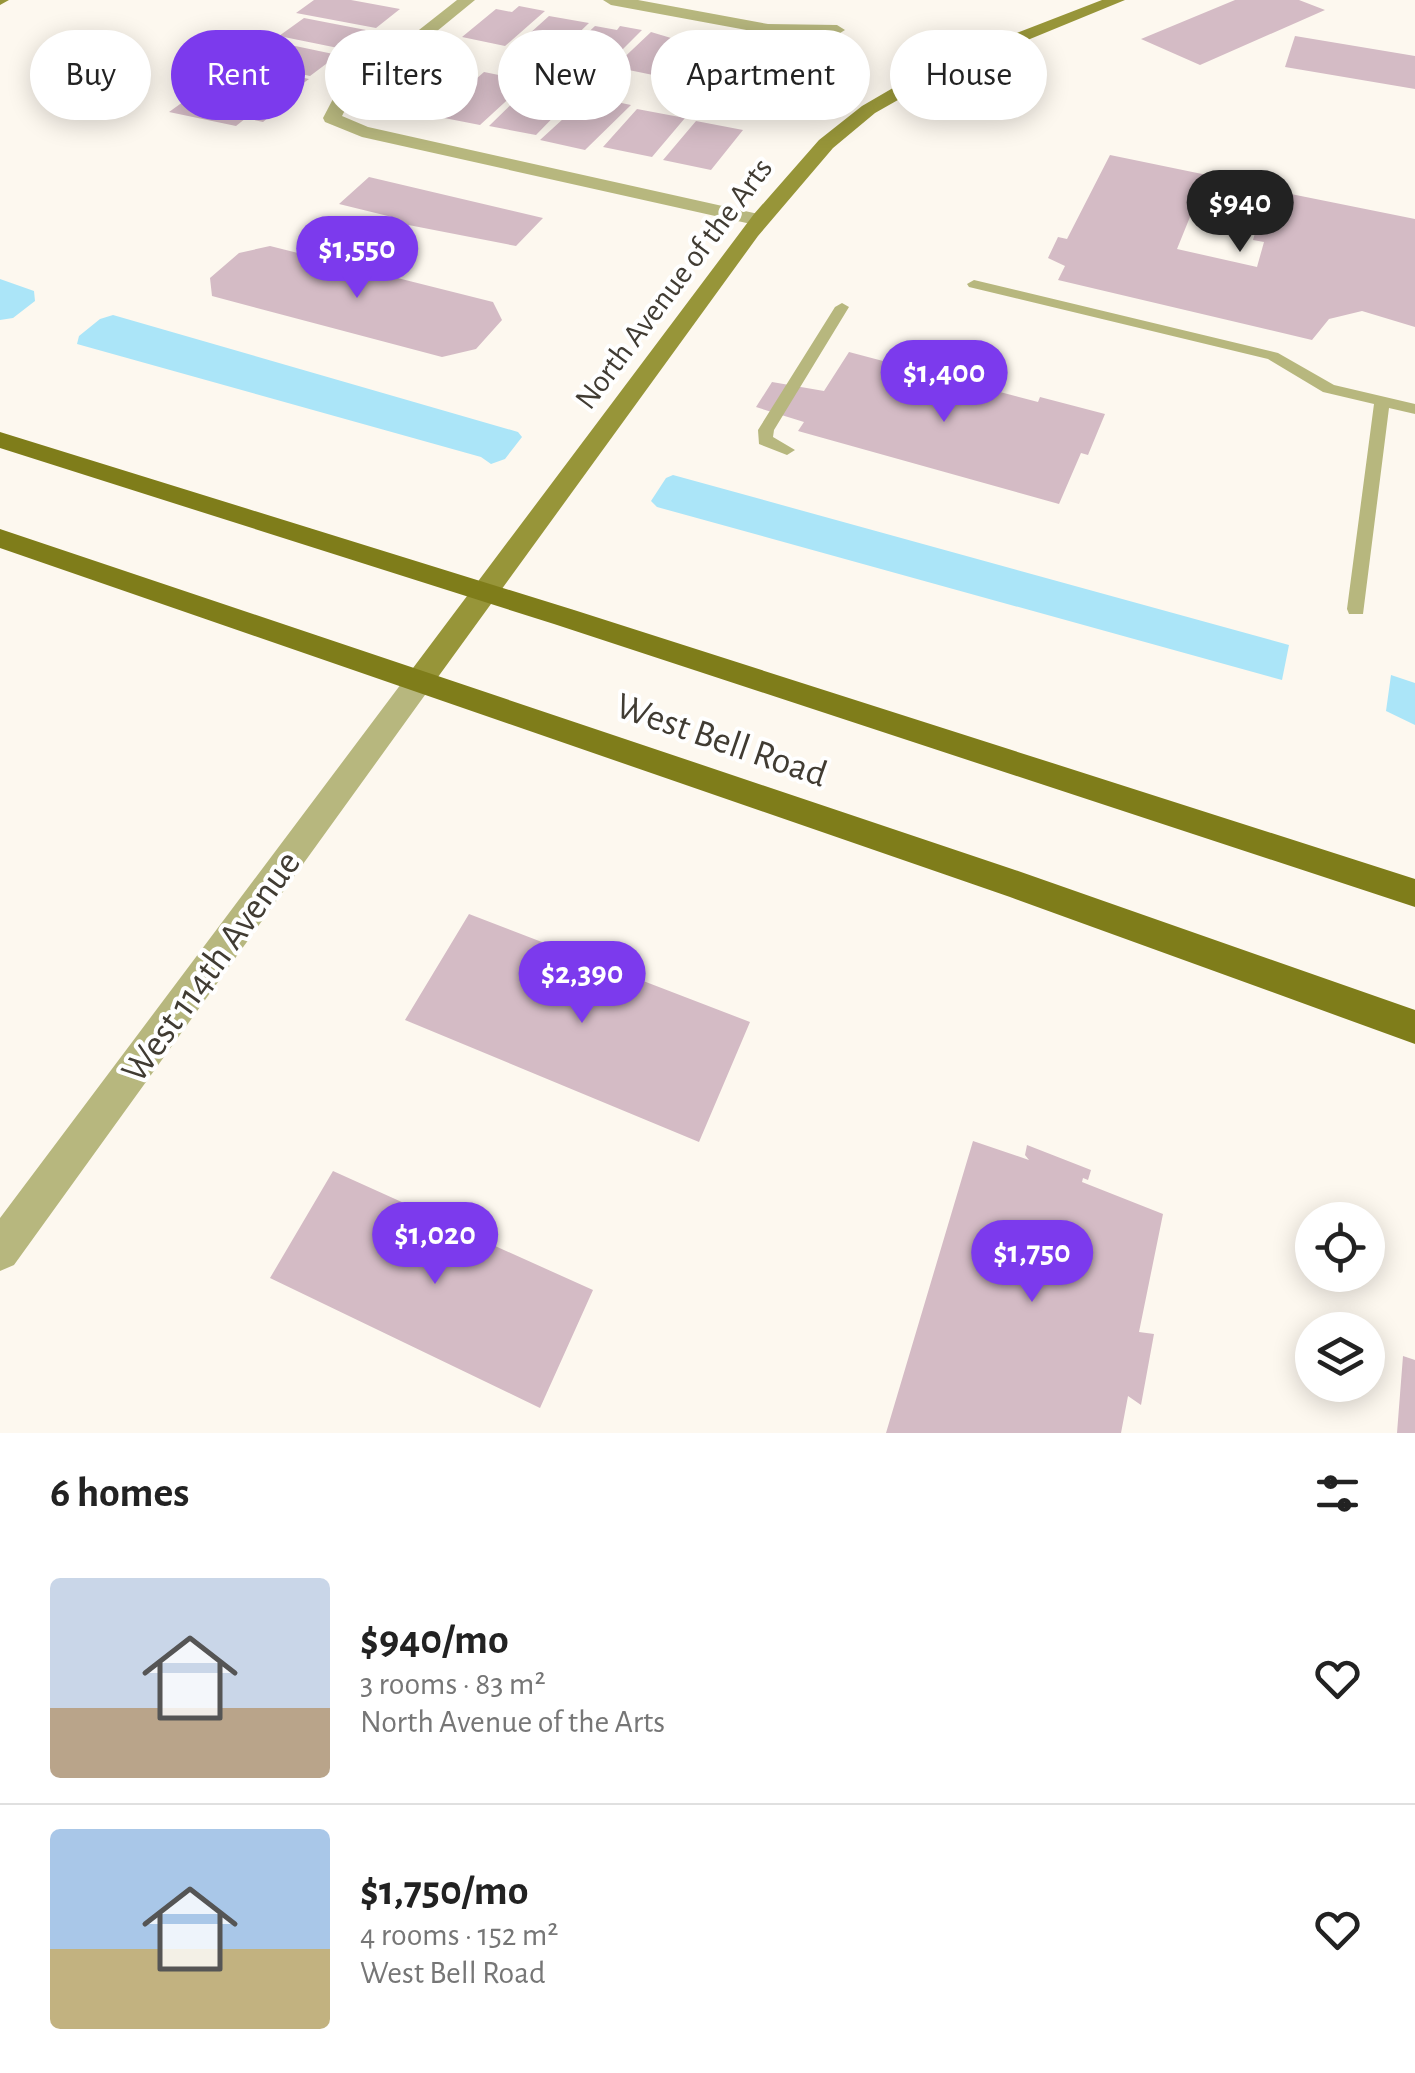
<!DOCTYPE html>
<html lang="en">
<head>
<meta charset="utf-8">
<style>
	:root { --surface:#fff; --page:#f6f6f6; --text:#222; --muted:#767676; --line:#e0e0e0; --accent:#7c3aed }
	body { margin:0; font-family:"Alegreya Sans",sans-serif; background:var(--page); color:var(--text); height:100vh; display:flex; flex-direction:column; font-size:38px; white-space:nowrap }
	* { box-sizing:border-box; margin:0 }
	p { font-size:32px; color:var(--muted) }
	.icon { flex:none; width:55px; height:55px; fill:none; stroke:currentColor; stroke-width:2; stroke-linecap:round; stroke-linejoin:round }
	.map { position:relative; height:1433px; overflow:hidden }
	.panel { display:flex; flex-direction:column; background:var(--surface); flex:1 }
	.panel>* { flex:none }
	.top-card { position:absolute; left:30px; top:30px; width:1355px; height:90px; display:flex; gap:20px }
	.tools { position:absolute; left:1295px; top:1202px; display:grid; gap:20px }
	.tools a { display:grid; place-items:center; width:90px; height:90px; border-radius:50%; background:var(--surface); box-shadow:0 5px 25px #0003; font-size:50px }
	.price { position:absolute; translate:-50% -85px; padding:0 22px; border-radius:35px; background:var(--accent); color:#fff; font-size:32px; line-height:65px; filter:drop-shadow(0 2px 5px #0008) }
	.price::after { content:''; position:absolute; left:50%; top:60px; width:30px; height:22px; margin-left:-15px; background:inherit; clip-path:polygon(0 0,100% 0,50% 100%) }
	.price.on { background:#222; color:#fff }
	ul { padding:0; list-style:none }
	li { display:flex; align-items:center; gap:30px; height:250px; padding:0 50px }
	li+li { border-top:2px solid var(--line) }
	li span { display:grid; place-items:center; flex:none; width:280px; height:200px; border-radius:10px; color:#555 }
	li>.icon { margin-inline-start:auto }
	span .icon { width:120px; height:120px; fill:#fffc; stroke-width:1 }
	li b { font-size:42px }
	h2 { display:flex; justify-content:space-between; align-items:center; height:120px; padding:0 50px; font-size:42px }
	.tag { padding:0 35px; border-radius:45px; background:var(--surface); box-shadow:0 5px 25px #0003; font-size:35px; line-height:90px }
	.tag.on { background:var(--accent); color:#fff }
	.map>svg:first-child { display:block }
	.water { fill:#abe5f8 }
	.building { fill:#d4bbc5 }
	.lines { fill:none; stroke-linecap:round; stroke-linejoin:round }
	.lane { fill:#b7b77e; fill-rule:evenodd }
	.street { fill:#b7b77e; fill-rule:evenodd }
	.secondary { fill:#979539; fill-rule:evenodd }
	.primary { fill:#7f7d1a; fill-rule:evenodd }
	.labels { text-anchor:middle; stroke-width:8; stroke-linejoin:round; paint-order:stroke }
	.far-street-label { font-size:32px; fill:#413c33; stroke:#fff }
	.street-label { font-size:38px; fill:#413c33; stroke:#fff }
</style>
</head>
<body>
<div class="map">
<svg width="1415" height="1433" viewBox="0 0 1415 1433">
	<rect width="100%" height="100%" fill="#fdf8ef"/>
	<path class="water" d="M0,279L34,291L35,301L13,318L0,320Z
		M113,315L518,432L522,437L505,459L491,464L481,457L77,344L79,336L100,319Z
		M673,475L1289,645L1282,680L657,507L651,501L666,478Z
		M1391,675L1415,683V725L1386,711Z"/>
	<path class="building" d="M314,0H351L400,9L376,28L296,13Z
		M1235,0H1299L1325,10L1200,65L1141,39Z
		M519,6L545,11L505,46L462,37L496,9L512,12Z
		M549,16L589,23L560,51L519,43Z
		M304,18L366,30L356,37L362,39L348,50L279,36Z
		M595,26L617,30L620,26L642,30L607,65L562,57Z
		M651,32L691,44L658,76L614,67Z
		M1295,36L1415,56V89L1285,67Z
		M704,41L747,49L713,89L668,80Z
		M281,43L338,55L310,76L252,63Z
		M753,52L799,61L760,110L739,106L745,98L718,93Z
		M227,61L309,79L279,101L196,82Z
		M429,65L473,73L433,110L387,101Z
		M484,72L528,81L480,125L434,116Z
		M530,86L576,94L536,135L489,126Z
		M201,89L282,106L263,122L246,118L236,126L169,112Z
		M588,96L631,105L585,150L540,140Z
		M637,109L685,118L652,157L603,147Z
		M696,121L743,130L711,170L663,160Z
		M1110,155L1207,175L1177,249L1257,267L1264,242L1253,240L1258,223L1269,225L1276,191L1415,219V327L1362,311L1329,319L1312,340L1058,280L1065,266L1048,258L1058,237L1067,239Z
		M369,177L543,218L516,246L393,222L392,217L339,204Z
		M270,246L493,302L502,320L476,349L442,357L212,296L210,278L239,253Z
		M849,352L1038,402L1040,397L1105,414L1088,455L1081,453L1059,504L798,431L804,422L756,407L772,382L824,391Z
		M469,914L750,1022L699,1142L405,1020Z
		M973,1141L1029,1160L1025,1155L1027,1145L1091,1170L1088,1180L1083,1178L1082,1182L1163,1214L1139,1332L1154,1334L1141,1405L1128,1396L1121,1433H886Z
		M333,1171L435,1217L438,1211L487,1233L484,1241L593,1290L540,1408L270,1278Z
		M1403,1356L1415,1360V1433H1397Z"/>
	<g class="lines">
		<path class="lane" d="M974,280L1278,353L1334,385L1415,404V414L1389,408L1363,614H1349L1347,609L1374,404L1323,392L1268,359L969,287L967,284Z
			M842,303L849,307L774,430L773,437L795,450L787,455L759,444L758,430L835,307Z"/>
		<path class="street" d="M457,0H475L348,104L342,116L368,127L767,216L770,220L767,224L760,226L362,137L325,122L323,118L334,97Z
			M603,0H638L768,24L837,25L845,30L837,35L768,34L611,5Z
			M420,669L430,672L435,680L430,688L14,1265L0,1271V1218L410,672Z"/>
		<path class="secondary" d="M0,0H9L0,5Z
			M1102,0H1125L942,75L875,113L833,148L758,236L430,688L420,691L410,688L405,680L410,672L754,214L819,140L862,106L929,67Z"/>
		<path class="primary" d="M0,432L574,610L1415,879V907L554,624L0,448Z
			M0,529L1015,870L1415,1010V1044L1010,897L0,548Z"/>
	</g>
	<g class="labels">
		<g class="far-street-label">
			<text transform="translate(673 283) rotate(-53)" y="11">North Avenue of the Arts</text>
		</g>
		<g class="street-label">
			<text transform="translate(722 739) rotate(19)" y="13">West Bell Road</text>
			<text transform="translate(210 966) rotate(-54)" y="13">West 114th Avenue</text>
		</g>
	</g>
</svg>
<div class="tools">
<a><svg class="icon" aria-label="locate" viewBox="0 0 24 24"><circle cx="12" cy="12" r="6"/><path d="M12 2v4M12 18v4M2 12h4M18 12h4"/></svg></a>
<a><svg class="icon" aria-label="layers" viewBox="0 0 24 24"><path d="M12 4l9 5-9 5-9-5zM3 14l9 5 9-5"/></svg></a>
</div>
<b class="price on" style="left:1240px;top:255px">$940</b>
<b class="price" style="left:357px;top:301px">$1,550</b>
<b class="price" style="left:944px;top:425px">$1,400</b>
<b class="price" style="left:582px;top:1026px">$2,390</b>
<b class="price" style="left:435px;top:1287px">$1,020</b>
<b class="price" style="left:1032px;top:1305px">$1,750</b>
<div class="top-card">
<a class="tag">Buy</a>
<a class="tag on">Rent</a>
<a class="tag">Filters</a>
<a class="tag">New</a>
<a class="tag">Apartment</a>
<a class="tag">House</a>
</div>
</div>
<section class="panel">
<h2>6 homes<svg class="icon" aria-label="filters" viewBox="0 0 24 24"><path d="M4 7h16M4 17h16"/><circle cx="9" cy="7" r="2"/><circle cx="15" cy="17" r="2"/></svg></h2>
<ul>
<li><span style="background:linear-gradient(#c9d6e8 65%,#b9a48a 0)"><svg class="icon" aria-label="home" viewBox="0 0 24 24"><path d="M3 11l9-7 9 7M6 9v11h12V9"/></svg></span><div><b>$940/mo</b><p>3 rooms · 83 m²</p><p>North Avenue of the Arts</p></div><svg class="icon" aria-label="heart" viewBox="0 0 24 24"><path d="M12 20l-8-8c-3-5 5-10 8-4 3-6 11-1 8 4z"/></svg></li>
<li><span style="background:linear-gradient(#a9c7e8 60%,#c2b280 0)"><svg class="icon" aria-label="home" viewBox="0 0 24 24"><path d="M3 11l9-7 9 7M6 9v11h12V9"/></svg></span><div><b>$1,750/mo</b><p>4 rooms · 152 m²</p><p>West Bell Road</p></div><svg class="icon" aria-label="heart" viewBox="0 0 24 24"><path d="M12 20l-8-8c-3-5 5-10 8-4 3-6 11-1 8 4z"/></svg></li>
</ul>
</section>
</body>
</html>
